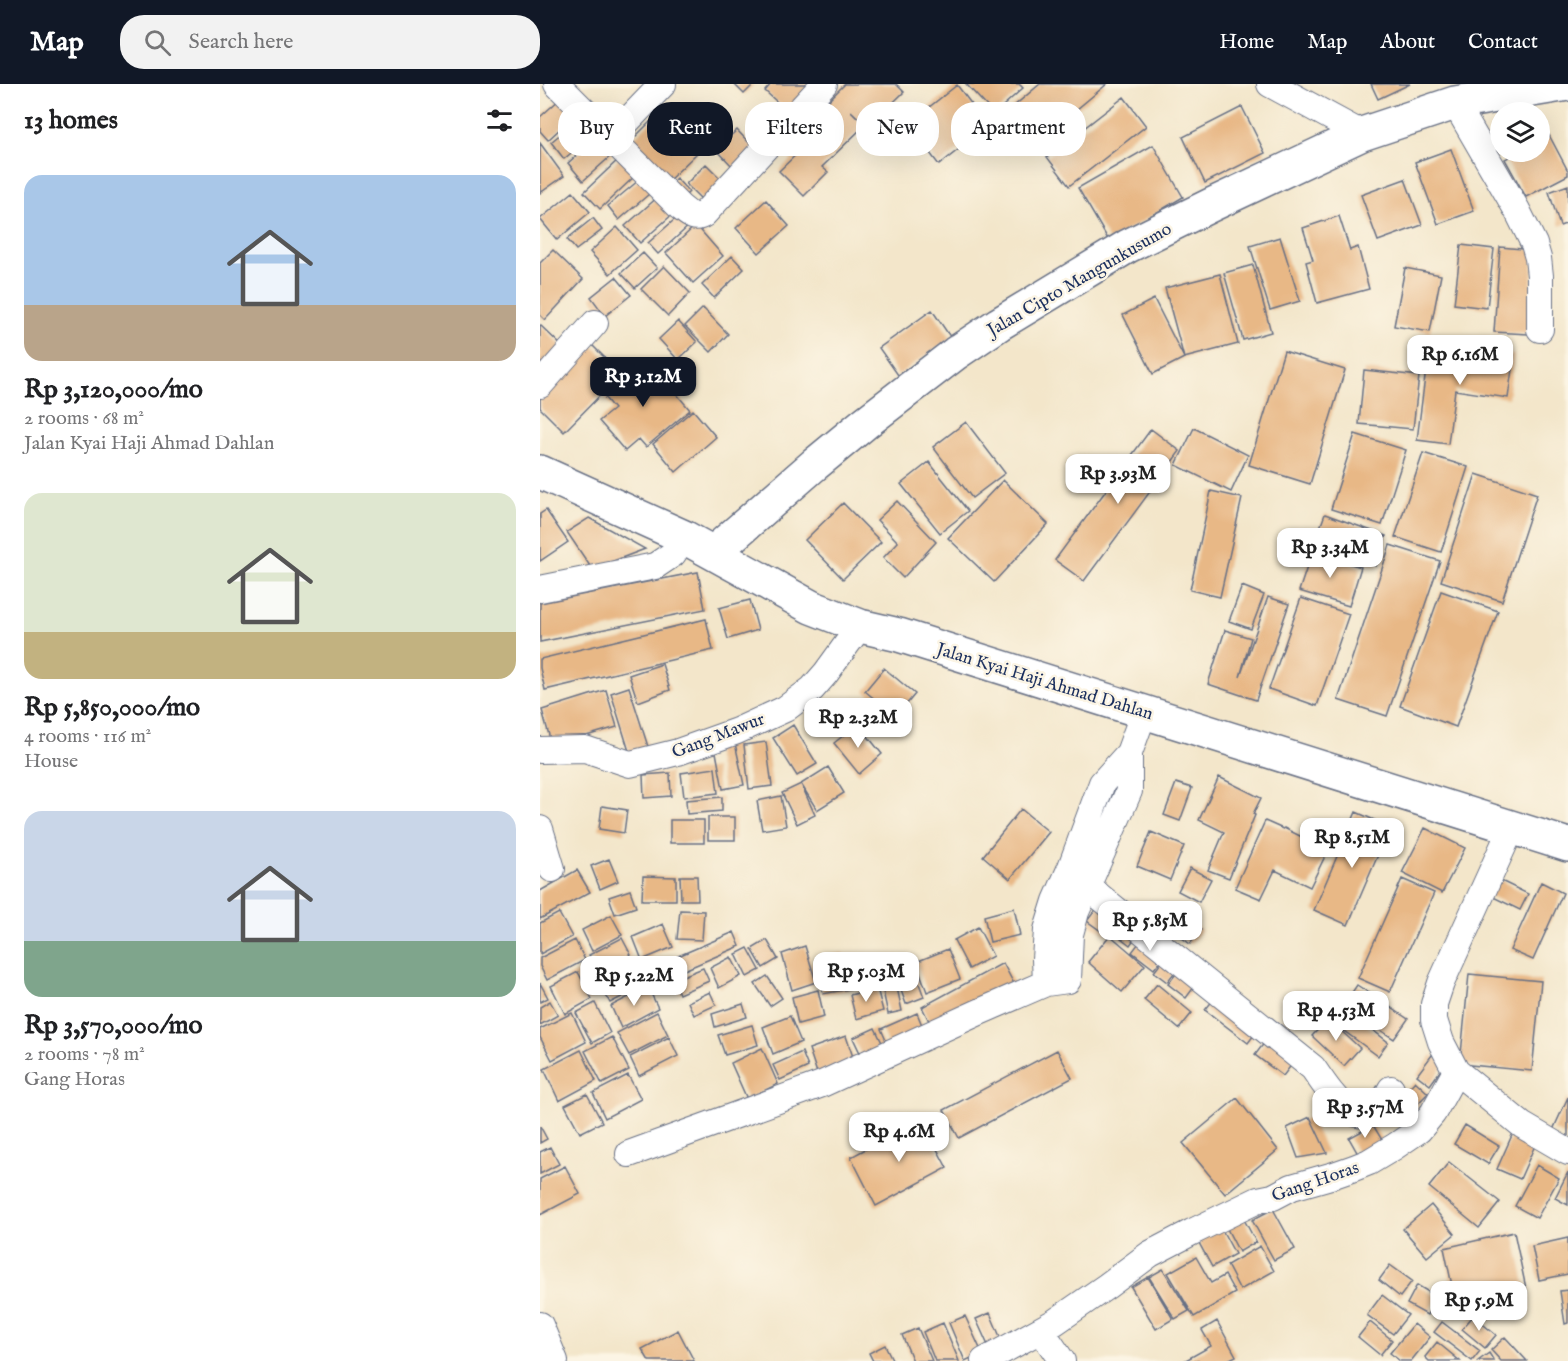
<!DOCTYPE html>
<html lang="en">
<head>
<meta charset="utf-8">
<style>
	:root { --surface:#fff; --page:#f2f2f2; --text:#202124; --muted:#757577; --accent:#111827 }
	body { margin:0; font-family:"IM FELL English",serif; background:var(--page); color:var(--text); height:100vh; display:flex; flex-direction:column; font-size:22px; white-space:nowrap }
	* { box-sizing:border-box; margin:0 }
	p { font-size:20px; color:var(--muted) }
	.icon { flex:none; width:33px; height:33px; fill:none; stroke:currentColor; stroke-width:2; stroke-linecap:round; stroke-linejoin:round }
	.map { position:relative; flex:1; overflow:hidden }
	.sheet { display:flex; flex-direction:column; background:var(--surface); width:540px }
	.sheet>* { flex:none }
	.guide { position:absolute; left:18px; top:18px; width:570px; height:54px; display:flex; gap:12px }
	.fabs { position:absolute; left:950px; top:18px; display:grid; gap:12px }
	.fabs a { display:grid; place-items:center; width:60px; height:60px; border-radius:50%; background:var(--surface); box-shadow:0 6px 24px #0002; font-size:30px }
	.price { position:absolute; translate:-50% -51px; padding:0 14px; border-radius:12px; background:#fff; color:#222; font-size:20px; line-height:39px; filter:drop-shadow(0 2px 3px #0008) }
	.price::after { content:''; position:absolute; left:50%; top:36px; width:18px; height:14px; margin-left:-9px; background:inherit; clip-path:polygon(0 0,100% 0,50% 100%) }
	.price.active { background:var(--accent); color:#fff }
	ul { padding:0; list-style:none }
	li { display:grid; align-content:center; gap:12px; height:318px; padding:0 24px }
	li span { display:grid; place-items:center; height:186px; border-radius:18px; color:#555 }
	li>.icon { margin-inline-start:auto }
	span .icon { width:108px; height:108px; fill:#fffc; stroke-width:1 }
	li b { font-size:26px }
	h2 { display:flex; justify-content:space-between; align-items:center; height:72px; padding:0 24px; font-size:26px }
	.pill { padding:0 21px; border-radius:24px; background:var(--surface); box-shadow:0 6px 24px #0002; font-size:21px; line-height:54px }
	.pill.active { background:var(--accent); color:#fff }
	header { display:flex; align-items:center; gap:36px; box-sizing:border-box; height:84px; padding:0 30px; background:var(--accent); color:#fff }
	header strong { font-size:28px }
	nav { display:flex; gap:33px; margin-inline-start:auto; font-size:21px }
	.search { width:420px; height:54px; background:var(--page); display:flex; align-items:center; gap:15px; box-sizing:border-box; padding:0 21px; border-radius:24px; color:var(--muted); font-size:22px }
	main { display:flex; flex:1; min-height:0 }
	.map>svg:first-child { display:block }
	.building { fill:#e8b886 }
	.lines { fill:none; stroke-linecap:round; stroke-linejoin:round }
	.street-casing { stroke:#676f84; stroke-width:28 }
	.secondary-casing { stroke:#676f84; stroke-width:36 }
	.street { stroke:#fff; stroke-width:26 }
	.secondary { stroke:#fff; stroke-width:33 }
	.labels { text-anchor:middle; stroke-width:5; stroke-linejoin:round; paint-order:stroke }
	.street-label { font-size:18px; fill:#1b2f5e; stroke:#fcf5e5 }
</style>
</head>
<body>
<header>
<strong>Map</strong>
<div class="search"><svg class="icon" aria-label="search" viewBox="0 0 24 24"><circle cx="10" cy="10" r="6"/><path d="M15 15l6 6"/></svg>Search here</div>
<nav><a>Home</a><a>Map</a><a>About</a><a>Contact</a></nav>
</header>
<main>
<section class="sheet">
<h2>13 homes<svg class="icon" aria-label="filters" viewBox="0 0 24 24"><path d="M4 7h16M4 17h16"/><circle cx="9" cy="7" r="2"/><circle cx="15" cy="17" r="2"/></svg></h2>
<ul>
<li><span style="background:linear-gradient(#a9c7e8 70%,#b9a48a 0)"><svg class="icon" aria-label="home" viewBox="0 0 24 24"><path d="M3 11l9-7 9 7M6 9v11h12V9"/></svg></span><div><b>Rp 3,120,000/mo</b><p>2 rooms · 68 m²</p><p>Jalan Kyai Haji Ahmad Dahlan</p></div></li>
<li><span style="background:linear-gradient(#dfe7d0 75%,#c2b280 0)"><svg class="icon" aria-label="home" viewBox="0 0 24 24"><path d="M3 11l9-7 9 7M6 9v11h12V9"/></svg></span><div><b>Rp 5,850,000/mo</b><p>4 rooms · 116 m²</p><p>House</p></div></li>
<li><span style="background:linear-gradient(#c9d6e8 70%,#7fa58c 0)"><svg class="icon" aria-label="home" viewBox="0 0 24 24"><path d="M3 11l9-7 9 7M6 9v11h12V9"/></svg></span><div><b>Rp 3,570,000/mo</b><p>2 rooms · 78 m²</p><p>Gang Horas</p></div></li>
</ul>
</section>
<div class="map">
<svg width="1028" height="1277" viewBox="0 0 1028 1277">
	<rect width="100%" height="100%" fill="#fcf5e5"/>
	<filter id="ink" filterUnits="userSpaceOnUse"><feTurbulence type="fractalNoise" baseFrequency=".0167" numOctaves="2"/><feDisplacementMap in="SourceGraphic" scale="12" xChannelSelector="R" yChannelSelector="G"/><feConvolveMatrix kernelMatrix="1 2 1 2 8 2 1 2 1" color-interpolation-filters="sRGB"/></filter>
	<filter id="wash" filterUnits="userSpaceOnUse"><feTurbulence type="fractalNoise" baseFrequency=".008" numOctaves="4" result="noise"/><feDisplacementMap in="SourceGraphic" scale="24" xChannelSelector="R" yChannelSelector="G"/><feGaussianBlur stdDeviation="1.35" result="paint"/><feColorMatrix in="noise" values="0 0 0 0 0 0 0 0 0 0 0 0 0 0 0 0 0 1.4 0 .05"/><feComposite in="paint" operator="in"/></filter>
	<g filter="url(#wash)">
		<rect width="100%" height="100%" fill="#f3e6ca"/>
		<g id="blocks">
			<path class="building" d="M194,0H214L204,10Z
				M231,0H272L248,28L225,7Z
				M305,0H356L364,8L328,43L311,27L325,41L282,83L288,88L264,112L239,87L264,63L253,52Z
				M426,0H479L483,4L454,30Z
				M500,0H567L495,60L468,27Z
				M831,0H870L838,15Z
				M417,1L448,42L399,81L368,40Z
				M584,13L606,42L529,102L507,73Z
				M21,14L36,30L8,56L0,47V33Z
				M702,23L725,69L665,99L643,53Z
				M120,28L158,68L123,102L85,63Z
				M41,33L55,49L24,75L11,58Z
				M197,46L214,64L193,83L176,65Z
				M1009,51L1028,87V91L986,113L965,75L979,68H999V57Z
				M58,52L73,70L43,97L28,79Z
				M0,59L24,92L0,109Z
				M613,61L643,113L569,157L538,104Z
				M911,65L934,127L898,140L875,78Z
				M81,73L97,90L60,125L44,108Z
				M166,80L183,97L163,117L146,100Z
				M105,91L116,104L79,136L68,122Z
				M136,94L149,108L140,117L126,103Z
				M865,95L882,141L838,157L821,111Z
				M1028,101V139L1020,142L1009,108Z
				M33,108L50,128L17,156L0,135Z
				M119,112L134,129L100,159L85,142Z
				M226,116L249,142L219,169L196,144Z
				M142,129L151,140L118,170L108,159Z
				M799,132L810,166L818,163L829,205L777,219L766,178L773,176L763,144Z
				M53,134L62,146L36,166L27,155Z
				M156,141L183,172L153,199L126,169Z
				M77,143L97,166L70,190L50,168Z
				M740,153L760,217L730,226L710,162Z
				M921,161L954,165L947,224L914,220Z
				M960,163L994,166L988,250L954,248Z
				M13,166L43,195L5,236L0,231V179Z
				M103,169L117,184L95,204L81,189Z
				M192,172L204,185L174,214L162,201Z
				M713,181L731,248L703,256L684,189Z
				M124,182L150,209L128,232L101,205Z
				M865,184L901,191L890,248L854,242Z
				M680,190L698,260L644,274L613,290L583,231L614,215L644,274L625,204Z
				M76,193L91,211L65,232L51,213Z
				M163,224L188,250L171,268L145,242Z
				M392,226L411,254L358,291L339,264Z
				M138,237L157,258L138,276L119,255Z
				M0,241L26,266L0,294Z
				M47,256L81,290L24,348L0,324V304Z
				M899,260L974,271L968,314L915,306L908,360L877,356L886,285L895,286Z
				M744,267L805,286L770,400L709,381Z
				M109,277L150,326L106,363L99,355L85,367L59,337L74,325L65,314Z
				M824,286L879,292L873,345L819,340Z
				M153,326L176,353L136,388L113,360Z
				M426,338L465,389L432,414L393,363Z
				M654,344L708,371L691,408L636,381Z
				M611,345L640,367L544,497L515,476Z
				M815,350L866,366L842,441L791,425Z
				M883,369L928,383L901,468L855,453Z
				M389,378L428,427L400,449L361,400Z
				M936,390L997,410L962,517L901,497Z
				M463,396L508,440L454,498L408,454Z
				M671,407L702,414L680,513L650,506Z
				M357,417L396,458L363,494L343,474L358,458L337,436Z
				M303,419L341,458L303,495L265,456Z
				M6,426L28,458L0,477V430Z
				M785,430L846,452L836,482L774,460Z
				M49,434L105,465L52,485L27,448Z
				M850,461L900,477L847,632L798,616Z
				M772,468L821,483L809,522L759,507Z
				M158,488L165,525L0,558V519Z
				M702,502L724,511L711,545L689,537Z
				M901,507L958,527L916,643L860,622Z
				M728,513L749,520L716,616L668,600L685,546L711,554L700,593Z
				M761,514L809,530L777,622L729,605Z
				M210,516L218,546L188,555L179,524Z
				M166,535L173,566L5,606L0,584V575Z
				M122,580L130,606L98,618L89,591Z
				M344,584L375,610L356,633L325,607Z
				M89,603L111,672L92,677L71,609Z
				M66,606L77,643L12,662L2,626Z
				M318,640L342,670L319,690L294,659Z
				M253,641L277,680L257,692L233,654Z
				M226,658L232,702L209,705L204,661Z
				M195,659L204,701L183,705L175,663Z
				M288,683L304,709L277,726L261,700Z
				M175,684L178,709L144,713L141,689Z
				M130,689L131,712L104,714L103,691Z
				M679,693L721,714L713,730L715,731L689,794L668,786L684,748L659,736Z
				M636,699L652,704L640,737L624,731Z
				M261,700L275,731L257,740L242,709Z
				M241,712L246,742L222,746L217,717Z
				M182,713V727L147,730L146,716Z
				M62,722L87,726L84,749L59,745Z
				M481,725L509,748L470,795L443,772Z
				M816,728L850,743L808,841L774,826Z
				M168,733H195V756H168Z
				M130,736H164V759H130Z
				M725,737L743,745L744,744L788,766L770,803L735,786L721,815L695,804Z
				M885,744L925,764L902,809L862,789Z
				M611,748L644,762L630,796L597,782Z
				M69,775L78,797L60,805L51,782Z
				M650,784L671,795L659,818L638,807Z
				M37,786L50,808L0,835V807Z
				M103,792L136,793V816H102Z
				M140,792H157L158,816H141Z
				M862,795L894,809L850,908L818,894Z
				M957,795L988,810L980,826L949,811Z
				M1001,798L1023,809L993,876L970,866Z
				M90,806L96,823L75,830L69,813Z
				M561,819L579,832L565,850L547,837Z
				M474,824L480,851L450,858L444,832Z
				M140,826L164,827L162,856L137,855Z
				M638,828L661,846L650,860L627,842Z
				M19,829L32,853L0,870V839Z
				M71,831L82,851L52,867L42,846Z
				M583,833L600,847L590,861L572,847Z
				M123,840L133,863L102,876L93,853Z
				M438,843L453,872L429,885L414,856Z
				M194,848L200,862L135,890L129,876Z
				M570,851L605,881L582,908L548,878Z
				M605,851L627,868L614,885L592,868Z
				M82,854L91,871L59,888L49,871Z
				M35,856L45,876L7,896L0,882V874Z
				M227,856L238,875L223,884L212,865Z
				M265,862L276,898L252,906L242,870Z
				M208,864L220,886L207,893L196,870Z
				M408,865L420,895L387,908L376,878Z
				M303,869L310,905L283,910L276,874Z
				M628,870L641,880L627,898L614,888Z
				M191,873L201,892L179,904L170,884Z
				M91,874L105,901L70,919L56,893Z
				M333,874L337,899L316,903L312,878Z
				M463,879L474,900L393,945L382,923Z
				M643,881L660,895L646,914L628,900Z
				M373,883L384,913L366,920L355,890Z
				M163,884L169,897L139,910L133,896Z
				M38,888L52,915L25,930L11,902Z
				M929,890L1001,897L992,987L920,980Z
				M227,892L242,914L230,922L215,900Z
				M355,894L362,927L348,930L341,898Z
				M0,899L8,914L0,918Z
				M617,900L652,929L639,945L604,916Z
				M817,901L868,935L854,955L803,922Z
				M108,903L118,924L81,944L71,922Z
				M337,904L343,927L316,935L310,911Z
				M278,906L284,933L258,940L252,913Z
				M170,908L176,921L154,931L148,918Z
				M678,910L720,943L708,959L665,926Z
				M10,917L18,931L0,941V923Z
				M55,919L70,949L52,959L36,929Z
				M203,920L207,933L175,943L172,930Z
				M807,926L848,958L838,972L796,941Z
				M117,928L128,951L89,971L77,949Z
				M32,929L46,958L12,976L0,953V945Z
				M377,929L384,946L348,961L341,945Z
				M250,932L261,958L233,970L223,943Z
				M788,935L820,964L804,982L772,952Z
				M212,941L218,961L185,971L178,951Z
				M335,944L344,963L322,973L313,954Z
				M306,952L314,976L277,989L269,965Z
				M72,953L89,986L62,1000L45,967Z
				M129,953L138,972L99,992L90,973Z
				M728,954L756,975L743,992L715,971Z
				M222,964L238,1000L207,1015L191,979Z
				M41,966L56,997L19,1017L4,985Z
				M517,966L532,994L419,1054L404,1026Z
				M262,968L268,983L240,996L233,981Z
				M892,971L905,980L890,1001L877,991Z
				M88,991L101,1015L65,1034L53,1009Z
				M875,997L888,1009L866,1032L854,1020Z
				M47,1010L62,1038L40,1049L25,1021Z
				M1028,1013V1053L1013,1046Z
				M697,1014L738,1066L685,1110L643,1059Z
				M770,1033L787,1069L758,1074L747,1044Z
				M381,1035L407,1084L336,1122L311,1073Z
				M833,1041L842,1056L818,1070L809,1054Z
				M925,1041L959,1062L948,1080L914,1060Z
				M0,1042L7,1055L0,1059Z
				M973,1049L996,1059L980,1095L957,1085Z
				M10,1063L19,1080L0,1090V1068Z
				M909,1078L960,1118L939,1144L889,1103Z
				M997,1081L1019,1094L997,1134L975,1122Z
				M25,1082L40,1110L0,1131V1095Z
				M1028,1088V1121L1015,1114Z
				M891,1121L915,1150L887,1173L863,1145Z
				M733,1125L755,1165L734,1176L712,1136Z
				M700,1128L716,1158L699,1168L683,1137Z
				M681,1144L695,1170L672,1183L658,1157Z
				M974,1148L987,1209L917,1225L904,1164Z
				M1028,1154V1190L999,1196L992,1162Z
				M720,1162L734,1187L700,1206L687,1181Z
				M656,1173L671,1199L685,1191L695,1209L654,1233L628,1189Z
				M850,1181L872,1197L860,1213L839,1196Z
				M623,1185L649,1227L635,1235L609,1193Z
				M608,1193L633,1235L616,1245L591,1203Z
				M877,1201L897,1213L887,1231L867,1220Z
				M1028,1206V1239L1025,1240L1020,1207Z
				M842,1211L868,1231L853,1250L827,1231Z
				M450,1229L464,1262L451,1268L436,1235Z
				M425,1232L442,1269L425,1277L409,1239Z
				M933,1232L956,1251L945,1264L922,1245Z
				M677,1237L696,1272L686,1277H644L671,1262L662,1246Z
				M830,1238L852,1256L840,1271L818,1253Z
				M902,1238L940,1267L932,1277L894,1248Z
				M403,1239L419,1277H395L383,1248Z
				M874,1240L890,1253L871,1277H860L850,1269Z
				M378,1244L392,1277H373L362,1251Z
				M138,1246L154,1277H109L102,1265Z
				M965,1253L987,1277H961L951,1266Z
				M897,1258L920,1277H889L885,1273Z
				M345,1261L353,1277H333L329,1269Z
				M949,1269L954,1277H938Z"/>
		</g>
	</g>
	<g filter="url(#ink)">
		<use href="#blocks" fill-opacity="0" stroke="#676f84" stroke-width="1.5"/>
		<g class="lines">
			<defs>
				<path id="street" d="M17,0L140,123C148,129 154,137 164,130L284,0
					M730,0L822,50
					M915,19L977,126L994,160L998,174L1000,192V245
					M71,54L123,0
					M0,301L55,239
					M0,505L115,482L133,470L144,453
					M0,666L45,665L90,680L138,668L197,647L245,625L272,605L286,589L320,542
					M972,743L901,899L894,920V936L901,958L916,987L982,1041L1028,1068
					M0,745L12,785
					M531,783L559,812L773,984C794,1015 823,1059 851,1005
					M506,899L505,875L507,846L516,817L531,783L562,699L589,669
					M89,1070L282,1000L437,929L506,899L528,896L530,850L536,828L589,707V669L604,628
					M0,1241L15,1277
					M501,1246L522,1277
					M444,1277L515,1238L567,1202L610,1170L652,1148L718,1116L733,1113L752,1103L794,1091L814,1084L829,1078L854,1063L879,1046L893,1029L916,987"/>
				<path id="secondary" d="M0,388L144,453L271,523L320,542L359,551L1028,761
					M173,469L274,381L325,339L416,269L459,240L588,162L671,121L822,50L915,19L1028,0"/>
			</defs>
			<use href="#street" class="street-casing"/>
			<use href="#secondary" class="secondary-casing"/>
			<use href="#street" class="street"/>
			<use href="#secondary" class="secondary"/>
		</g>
	</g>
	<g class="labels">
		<g class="street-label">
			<text transform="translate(539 195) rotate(-30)" y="6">Jalan Cipto Mangunkusumo</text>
			<text transform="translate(505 597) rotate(17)" y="6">Jalan Kyai Haji Ahmad Dahlan</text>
			<text transform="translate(178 651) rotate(-21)" y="6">Gang Mawur</text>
			<text transform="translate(775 1097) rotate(-19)" y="6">Gang Horas</text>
		</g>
	</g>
</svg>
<div class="fabs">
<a><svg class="icon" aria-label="layers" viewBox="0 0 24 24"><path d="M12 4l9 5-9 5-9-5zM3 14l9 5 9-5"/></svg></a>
</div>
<b class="price" style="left:920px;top:302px">Rp 6.16M</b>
<b class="price active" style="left:103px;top:324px">Rp 3.12M</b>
<b class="price" style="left:578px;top:421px">Rp 3.93M</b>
<b class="price" style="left:790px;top:495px">Rp 3.34M</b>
<b class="price" style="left:318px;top:665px">Rp 2.32M</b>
<b class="price" style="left:812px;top:785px">Rp 8.51M</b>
<b class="price" style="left:610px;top:868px">Rp 5.85M</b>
<b class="price" style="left:326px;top:919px">Rp 5.03M</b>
<b class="price" style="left:94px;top:923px">Rp 5.22M</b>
<b class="price" style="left:796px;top:958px">Rp 4.53M</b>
<b class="price" style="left:825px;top:1055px">Rp 3.57M</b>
<b class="price" style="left:359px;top:1079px">Rp 4.6M</b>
<b class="price" style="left:939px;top:1248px">Rp 5.9M</b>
<div class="guide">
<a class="pill">Buy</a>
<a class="pill active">Rent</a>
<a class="pill">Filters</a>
<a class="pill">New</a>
<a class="pill">Apartment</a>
</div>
</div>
</main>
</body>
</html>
